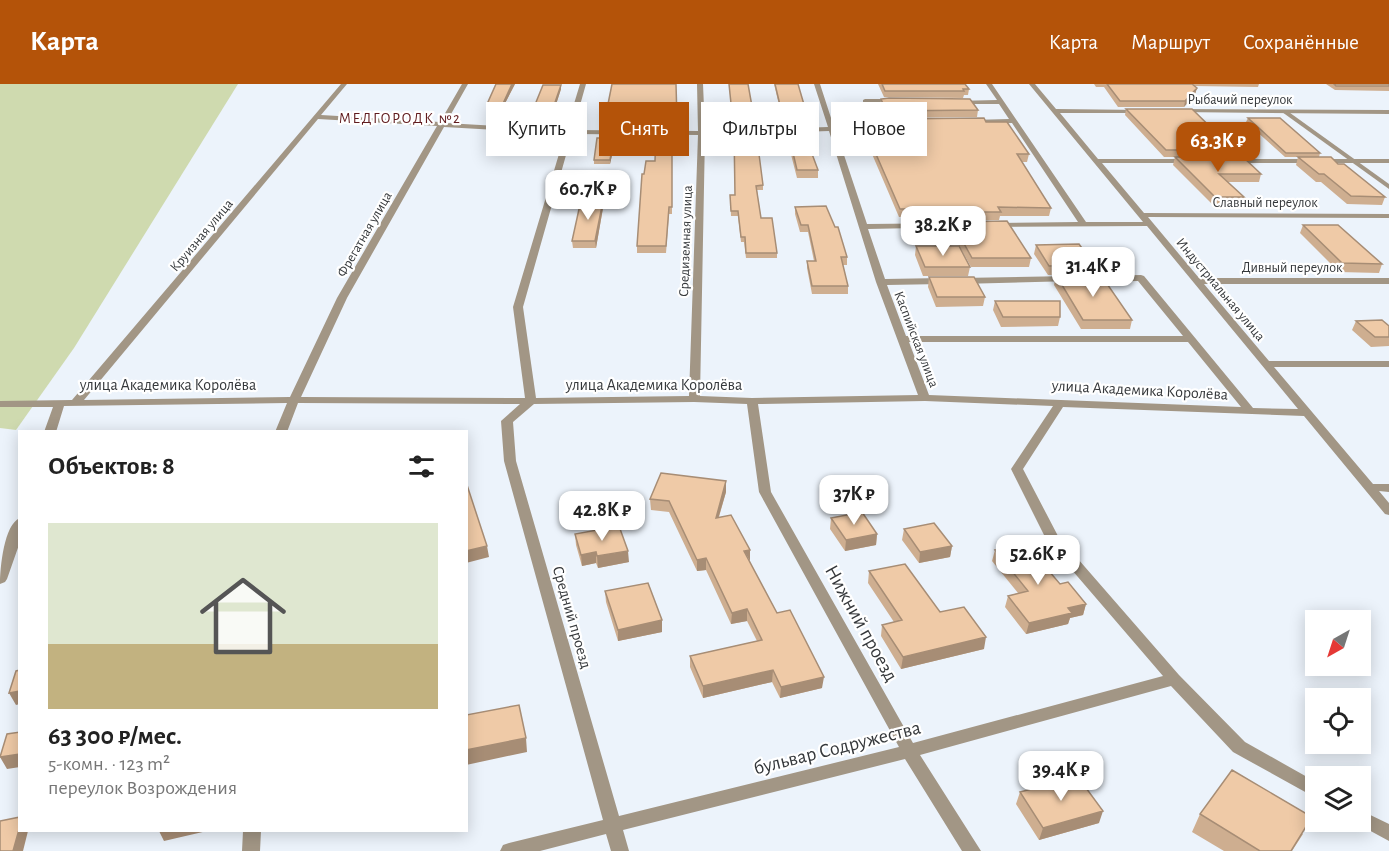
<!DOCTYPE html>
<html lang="ru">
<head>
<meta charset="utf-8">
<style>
	:root { --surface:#fff; --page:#f2f2f2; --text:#222; --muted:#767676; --accent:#b45309 }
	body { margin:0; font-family:"Alegreya Sans",sans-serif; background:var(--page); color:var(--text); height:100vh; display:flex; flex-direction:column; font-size:22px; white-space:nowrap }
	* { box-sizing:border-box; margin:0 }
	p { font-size:20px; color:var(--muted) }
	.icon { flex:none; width:33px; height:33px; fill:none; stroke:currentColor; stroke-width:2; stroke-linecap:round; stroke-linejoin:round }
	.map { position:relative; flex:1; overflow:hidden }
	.sheet { position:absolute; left:18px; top:346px; width:450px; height:402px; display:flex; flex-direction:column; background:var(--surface); border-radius:0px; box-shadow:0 3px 15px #0003 }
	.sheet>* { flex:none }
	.top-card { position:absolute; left:486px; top:18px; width:570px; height:54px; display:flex; gap:12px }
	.needle { width:39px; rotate:219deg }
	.tools { position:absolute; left:1305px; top:526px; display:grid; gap:12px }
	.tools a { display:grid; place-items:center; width:66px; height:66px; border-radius:0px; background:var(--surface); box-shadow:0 3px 15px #0003; font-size:30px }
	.price { position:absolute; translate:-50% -51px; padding:0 14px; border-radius:12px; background:#fff; color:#222; font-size:20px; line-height:39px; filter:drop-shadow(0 2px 3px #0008) }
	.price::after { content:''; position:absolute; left:50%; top:36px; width:18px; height:14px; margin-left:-9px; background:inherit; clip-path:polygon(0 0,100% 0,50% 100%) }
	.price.current { background:var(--accent); color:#fff }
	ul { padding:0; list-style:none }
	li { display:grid; align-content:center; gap:12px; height:318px; padding:0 30px }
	li span { display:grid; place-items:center; height:186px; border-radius:0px; color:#555 }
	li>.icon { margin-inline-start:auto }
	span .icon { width:108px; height:108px; fill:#fffc; stroke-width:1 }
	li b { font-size:26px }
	h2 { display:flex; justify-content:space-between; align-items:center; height:72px; padding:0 30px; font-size:26px }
	.chip { padding:0 21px; border-radius:0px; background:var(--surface); box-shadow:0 3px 15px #0003; font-size:21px; line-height:54px }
	.chip.current { background:var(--accent); color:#fff }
	header { display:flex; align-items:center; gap:36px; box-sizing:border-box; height:84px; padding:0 30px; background:var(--accent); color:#fff }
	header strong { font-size:28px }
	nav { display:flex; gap:33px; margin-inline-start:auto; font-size:21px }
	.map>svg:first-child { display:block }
	.green { fill:#cfdaaf }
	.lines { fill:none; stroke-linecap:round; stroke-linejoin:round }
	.service { fill:#a29685; fill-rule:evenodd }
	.minor { fill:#a29685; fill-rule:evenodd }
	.wall { fill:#ceae90 }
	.shaded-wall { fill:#a78d75 }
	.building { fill:#efcaa7; stroke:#a78d75; stroke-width:1.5 }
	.labels { text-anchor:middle; stroke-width:4.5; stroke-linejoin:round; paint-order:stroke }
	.far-street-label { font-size:14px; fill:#35383b; stroke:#fff }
	.far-neighbourhood-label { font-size:15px; letter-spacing:1.5px; fill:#611c1f; stroke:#fff }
	.street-label { font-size:16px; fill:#35383b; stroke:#fff }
	.near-street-label { font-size:20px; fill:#35383b; stroke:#fff }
</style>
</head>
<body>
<header>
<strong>Карта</strong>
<nav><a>Карта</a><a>Маршрут</a><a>Сохранённые</a></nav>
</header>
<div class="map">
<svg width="1389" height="767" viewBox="0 0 1389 767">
	<rect width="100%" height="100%" fill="#ecf3fb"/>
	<path class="green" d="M0,0H238L74,264L16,346L0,344Z"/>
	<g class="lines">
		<path class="service" d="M1282,26H1286L1389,100V105L1282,28Z"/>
		<path class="minor" d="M341,0H347L321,31L440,38L462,0H468L446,39L566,46L580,0H586L573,46L698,47L697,0H703L705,47L828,43L814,0H820L832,37L905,36L908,38L905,40L834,41L867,140L965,139L969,141L965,143L868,145L885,195L942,194L947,197L942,200L887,201L906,252H1183L1138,197L1089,198L1084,195L1089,192L1141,191L1144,192L1253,324L1298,325L1147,142L992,143V139H995L1078,138L1012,39L971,40L968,38L971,36L1009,35L999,20H957L954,18L955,17L997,16L986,0H992L1086,138H1143L1029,0H1035L1056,25L1142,26L1143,27L1140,29H1060L1098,75H1193L1194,77L1190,79H1102L1144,129L1389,130V134L1148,133L1199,194H1389V200H1204L1269,277H1389V283H1274L1373,400H1389V408L1379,407L1389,419V431L1385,430L1304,332L1063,323L1023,385L1058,452L1179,591L1245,658L1316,698V714L1233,668L1171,602L920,671L981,767H962L905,675L623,746L629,767H611L606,750L540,767H500L503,761L509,759L603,736L504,377L501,337L520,320L298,319L287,348H275L287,319L64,322L56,348H44L53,323H0V317L72,316ZM318,35L437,42L337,214L290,313L84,316ZM444,43L565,50L513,223L525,314L301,313L347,214ZM829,47L876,198L918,311L752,314L700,312L705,51ZM572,50L698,51L689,312L536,314L523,223ZM909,258H1188L1241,323L929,311ZM925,317L1053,322L1011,385L1047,457L1163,592L913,659L771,408L758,320ZM694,318L747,320L759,408L899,663L619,732L516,377L513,338L534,320Z
			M865,15H895L898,17L895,19L863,18V16Z
			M1178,25L1389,26V30L1176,28L1175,27Z
			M1229,75H1389V79H1232L1228,77Z
			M1071,192L1076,195L1074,197L960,200L955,197L960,194Z
			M20,434V458L7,495L5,498L0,500C0,484 4,440 20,434Z
			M1360,726L1389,740V757L1354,738H1360Z
			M243,747H261L260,767H242Z"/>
	</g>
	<path class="wall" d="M496,0H515L501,27L488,21V18Z
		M676,0L677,40H672V45L657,44L658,23L608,24V20Z
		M729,0H748L755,39V43L733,44Z
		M774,0H798L805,24L804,27H803L805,33L804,37H799V42H784Z
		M878,0H965L969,5L968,11H964L963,14L884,13Z
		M1094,0H1259L1258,3L1194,2L1197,4L1195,10L1184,23H1118L1104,3H1096Z
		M1320,0H1389V7L1335,6L1326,0Z
		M561,1V5L551,36H531L530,33Z
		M881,15L978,26L977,33L885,34L880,22Z
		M1126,25L1234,66L1231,73H1164L1125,31Z
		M1248,34L1320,69L1319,73H1285L1246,38Z
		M890,35L986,38L1029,70L1027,78H1022L1051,124L1049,132H1000L999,136L946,137L944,133H899L872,70V61H874L870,50V42H889Z
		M787,43L818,86V94H797L786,51Z
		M672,47V130H669L666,169H637V162L644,90L655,77Z
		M734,48L763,101V106H757L761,134L777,169V174H746L744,158H741L738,132H731L730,111H735Z
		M615,58L610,80H594V76Z
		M1175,73L1261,90L1259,98H1228L1244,113L1241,122L1213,121L1173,81Z
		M1298,73L1338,80L1385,113L1382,121L1347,120L1321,98H1316L1296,81Z
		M603,117V124L596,164H573L572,157Z
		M795,123L847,173V181H843L848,202V210H812L807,184V177H814L808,148H800L795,130Z
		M952,138L1031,174L1029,183H971L960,163L970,183L968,192H923L915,171L916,162H959L951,146Z
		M1303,141L1382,180L1379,189L1339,188L1300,149Z
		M1036,161L1094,181L1092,190L1048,191L1034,170Z
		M1056,191L1132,236L1130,245H1081L1054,201Z
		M929,193L985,213L983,222L936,223L928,203Z
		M995,217L1060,233L1058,242L1001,243L993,226Z
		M1356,237L1389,242V262L1371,263L1352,246Z
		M726,397V408L719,433L749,477L777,529L822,604L780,614L772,598L703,614L690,583V572L757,557L747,537L731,540L706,486L697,487L669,428L651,426L650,415Z
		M831,434L877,450L876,461L845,467L830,445Z
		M904,445L952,462L950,473L919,479L902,456Z
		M575,450L629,478L598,484L596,479L582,482L576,461Z
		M995,466L1060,500L1086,520L1083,531L1070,534L1068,540L1026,550L1005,523L1008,512L1018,509L992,477Z
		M869,487L940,528L984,565L901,585L881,552L882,541L894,538L868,499Z
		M605,507L662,548L618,557L606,518Z
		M1020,708L1099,739L1039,756L1016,720Z
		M1200,730L1303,750L1292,767H1224L1192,748Z"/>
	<path class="shaded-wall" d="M512,0H515L501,27V24Z
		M561,1V5L551,36L550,33Z
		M1197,4L1195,10L1184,23L1185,17Z
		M614,54L615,58L610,80V76Z
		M603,117V124L596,164L595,157Z
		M726,397V408L715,445L716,434Z
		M877,450L876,461L845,467L846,456Z
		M487,462L489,473L466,479V467Z
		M952,462L950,473L919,479L920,468Z
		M750,466V477L744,467Z
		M628,467L629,478L598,484L597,472Z
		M596,468V479L582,482L581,471Z
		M706,474V486L697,487V476Z
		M1086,520L1083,531L1070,534L1068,540L1026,550L1029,539L1068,524Z
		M747,525V537L731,540L732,529Z
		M662,536V548L618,557V546Z
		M986,553L984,565L901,585L903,573Z
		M773,586L772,598L703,614V602Z
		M824,593L822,604L780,614L781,603Z
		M20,607V620L16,621L9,609Z
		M526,654L527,668L466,681V666Z
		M20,670V683L7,685L0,673Z
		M1103,727L1099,739L1039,756L1043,744Z
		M20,742V747H28L23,767H13Z
		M159,747H207L164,757Z"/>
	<path class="building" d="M496,0H512L501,24L488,18Z
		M612,0H676L677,36H672V41H657L658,20H608Z
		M729,0H748L755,39H733Z
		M775,0H798L805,24H802L805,33H797L799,38H784Z
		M882,0H965L969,5H963L964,7H885Z
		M1107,0H1192L1197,4L1185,17H1120Z
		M1334,0H1389V2H1336Z
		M543,1H561L550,33H530Z
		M889,14L970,15L978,26L886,27L881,15Z
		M1126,25H1192L1234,66H1166Z
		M984,34L986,38H1007L1029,70H1017L1051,124L998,123L1001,128H947L945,125H900L872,61H879L870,42H893L890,35Z
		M1248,34H1280L1320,69H1286Z
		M787,43H802L818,86H797Z
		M656,47H672V123H669L666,162H637L642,90H644L646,77H655Z
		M756,47L763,101L756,102L761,134H772L777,169H746L745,153H741L738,127H731L730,111H735L734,48Z
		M597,54H614L610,76H594Z
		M1175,73H1243L1261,90H1219L1244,113H1215Z
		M1298,73H1331L1338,80H1344L1385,113L1351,112L1324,90H1319Z
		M581,116L603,117L595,157H572Z
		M826,122L835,143H838L847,173H841L848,202H812L807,177H816L808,141H801L795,123Z
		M1007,137L1031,174H972L952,138Z
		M1303,141H1338L1382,180L1342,179Z
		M1079,160L1094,181L1049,182L1036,161Z
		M916,162H959L970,183H925Z
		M1056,191H1101L1132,236H1083Z
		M929,193H974L985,213H937Z
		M995,217H1060V233H1003Z
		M1382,236L1389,242V253H1375L1356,237Z
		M661,389L726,397L716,434L731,431L750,466L744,467L777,529L790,526L824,593L781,603L773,586L703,602L690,572L762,556L747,525L732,529L706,474L697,476L669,417L650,415Z
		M466,398L487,462L466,467Z
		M862,428L877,450L846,456L831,434Z
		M934,439L952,462L920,468L904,445Z
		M619,442L628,467L597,472L596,468L581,471L575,450Z
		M1025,459L1060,500L1068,498L1086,520L1068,524L1072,529L1029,539L1008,512L1028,507L995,466Z
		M905,480L940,528L964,523L986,553L903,573L882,541L902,536L869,487Z
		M648,499L662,536L618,546L605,507Z
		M20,586V607L9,609L16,587Z
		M519,621L526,654L466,666V631Z
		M20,648V670L0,673L7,650Z
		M1232,686L1312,733L1291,767H1260L1200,730Z
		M1078,693L1103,727L1043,744L1020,708Z
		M20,733V742L13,767H0V737Z"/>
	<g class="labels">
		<g class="far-street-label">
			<text x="1240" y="20">Рыбачий переулок</text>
			<text x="1265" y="123">Славный переулок</text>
			<text transform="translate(364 150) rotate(-60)" y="5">Фрегатная улица</text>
			<text transform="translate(201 151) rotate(-50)" y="5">Круизная улица</text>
			<text transform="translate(685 157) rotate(-88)" y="5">Средиземная улица</text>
			<text x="1292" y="188">Дивный переулок</text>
			<text transform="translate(1221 205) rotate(50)" y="5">Индустриальная улица</text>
			<text transform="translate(917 255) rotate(69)" y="5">Каспийская улица</text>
		</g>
		<g class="far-neighbourhood-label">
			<text x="400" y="39">МЕДГОРОДК №2</text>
		</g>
		<g class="street-label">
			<text x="168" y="306">улица Академика Королёва</text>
			<text x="654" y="306">улица Академика Королёва</text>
			<text transform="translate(1140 305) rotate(3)" y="6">улица Академика Королёва</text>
			<text transform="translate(573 533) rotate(74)" y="6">Средний проезд</text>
		</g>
		<g class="near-street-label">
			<text transform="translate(862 539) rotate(61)" y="7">Нижний проезд</text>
			<text transform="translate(837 663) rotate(-14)" y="7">бульвар Содружества</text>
		</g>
	</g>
</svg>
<div class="tools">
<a><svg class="needle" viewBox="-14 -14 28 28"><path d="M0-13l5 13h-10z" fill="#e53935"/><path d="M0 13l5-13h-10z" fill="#767676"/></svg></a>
<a><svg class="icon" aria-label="locate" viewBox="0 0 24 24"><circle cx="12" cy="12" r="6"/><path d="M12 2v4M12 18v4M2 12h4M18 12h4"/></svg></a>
<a><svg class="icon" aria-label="layers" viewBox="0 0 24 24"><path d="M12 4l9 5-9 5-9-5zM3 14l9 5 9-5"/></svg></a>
</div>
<b class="price current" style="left:1218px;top:89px">63.3K ₽</b>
<b class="price" style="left:588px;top:137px">60.7K ₽</b>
<b class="price" style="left:943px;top:173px">38.2K ₽</b>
<b class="price" style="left:1093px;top:214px">31.4K ₽</b>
<b class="price" style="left:854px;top:442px">37K ₽</b>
<b class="price" style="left:602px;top:458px">42.8K ₽</b>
<b class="price" style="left:1038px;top:502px">52.6K ₽</b>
<b class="price" style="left:1061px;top:718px">39.4K ₽</b>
<div class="top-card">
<a class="chip">Купить</a>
<a class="chip current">Снять</a>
<a class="chip">Фильтры</a>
<a class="chip">Новое</a>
</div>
<section class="sheet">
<h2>Объектов: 8<svg class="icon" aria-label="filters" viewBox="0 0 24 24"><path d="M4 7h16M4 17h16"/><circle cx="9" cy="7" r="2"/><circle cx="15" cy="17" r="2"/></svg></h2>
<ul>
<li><span style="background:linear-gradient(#dfe7d0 65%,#c2b280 0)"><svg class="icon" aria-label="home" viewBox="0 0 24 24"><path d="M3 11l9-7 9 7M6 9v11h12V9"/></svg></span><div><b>63 300 ₽/мес.</b><p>5-комн. · 123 m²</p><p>переулок Возрождения</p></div></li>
</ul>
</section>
</div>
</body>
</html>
